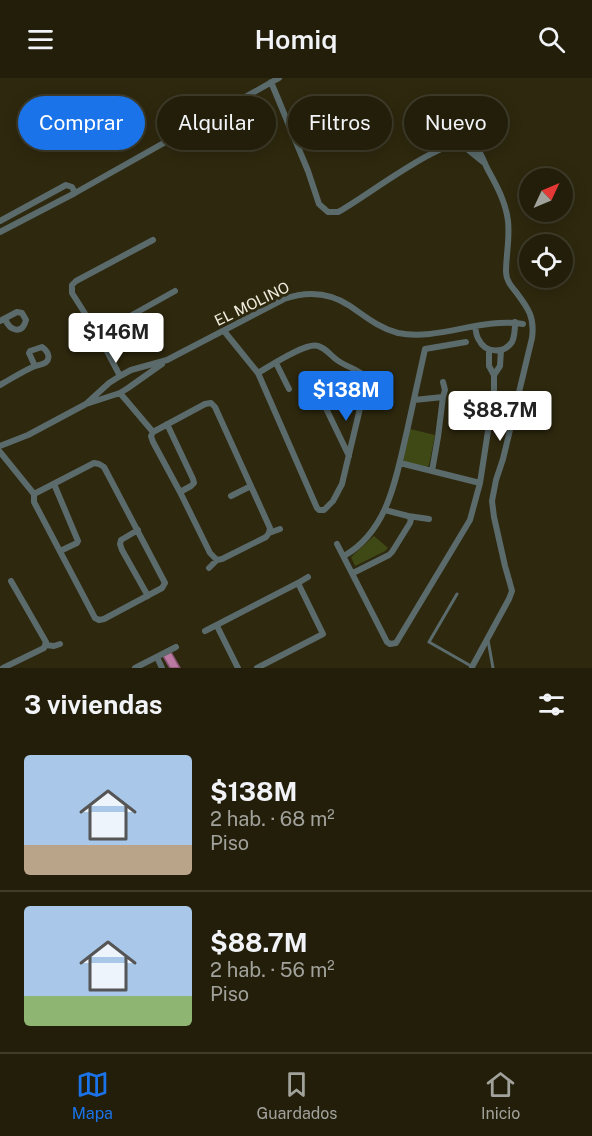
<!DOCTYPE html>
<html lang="es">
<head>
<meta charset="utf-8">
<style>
	:root { --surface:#221e0a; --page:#2a2713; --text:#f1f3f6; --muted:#a2a29c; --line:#3f3c2b; --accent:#1a73e8 }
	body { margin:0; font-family:"Public Sans",sans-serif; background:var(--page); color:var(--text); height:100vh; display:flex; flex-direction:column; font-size:22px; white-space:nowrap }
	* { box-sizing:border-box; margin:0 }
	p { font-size:20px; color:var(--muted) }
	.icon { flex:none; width:33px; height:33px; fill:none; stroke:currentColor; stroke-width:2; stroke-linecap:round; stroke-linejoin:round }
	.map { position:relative; height:590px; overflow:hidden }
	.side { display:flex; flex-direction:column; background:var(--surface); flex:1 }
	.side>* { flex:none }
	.banner { position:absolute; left:18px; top:18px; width:556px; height:54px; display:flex; gap:12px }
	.needle { width:39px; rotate:46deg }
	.tools { position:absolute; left:519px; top:90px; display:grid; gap:12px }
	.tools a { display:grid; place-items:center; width:54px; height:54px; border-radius:50%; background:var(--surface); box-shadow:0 3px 15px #0003,0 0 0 2px var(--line); font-size:30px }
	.price { position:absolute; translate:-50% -51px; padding:0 14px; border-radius:6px; background:#fff; color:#222; font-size:20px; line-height:39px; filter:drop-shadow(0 2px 3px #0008) }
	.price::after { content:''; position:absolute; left:50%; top:36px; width:18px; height:14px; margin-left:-9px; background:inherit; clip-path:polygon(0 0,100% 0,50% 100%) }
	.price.selected { background:var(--accent); color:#fff }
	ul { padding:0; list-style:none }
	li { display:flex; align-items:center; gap:18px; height:150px; padding:0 24px }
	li+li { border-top:2px solid var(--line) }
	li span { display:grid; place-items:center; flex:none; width:168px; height:120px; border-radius:6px; color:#555 }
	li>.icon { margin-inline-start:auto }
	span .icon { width:72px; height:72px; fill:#fffc; stroke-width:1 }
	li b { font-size:26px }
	h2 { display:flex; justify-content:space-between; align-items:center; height:72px; padding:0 24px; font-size:26px }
	.tag { padding:0 21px; border-radius:27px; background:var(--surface); box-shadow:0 3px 15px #0003,0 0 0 2px var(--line); font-size:21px; line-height:54px }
	.tag.selected { background:var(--accent); color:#fff }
	header { display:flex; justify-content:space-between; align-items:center; height:78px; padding:0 24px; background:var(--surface); font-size:27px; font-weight:600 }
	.tabs { display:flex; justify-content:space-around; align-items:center; height:84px; border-top:2px solid var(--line); background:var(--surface); font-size:16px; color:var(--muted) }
	.tabs a { display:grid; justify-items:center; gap:3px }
	.tabs .selected { color:var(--accent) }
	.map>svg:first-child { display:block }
	.green { fill:#3f4915 }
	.building { fill:#bc7aa2; stroke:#845571; stroke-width:1.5 }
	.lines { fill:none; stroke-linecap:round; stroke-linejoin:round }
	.service { stroke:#5b6b6c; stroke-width:3 }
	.minor { stroke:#5b6b6c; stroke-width:6 }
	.labels { text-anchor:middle; stroke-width:6; stroke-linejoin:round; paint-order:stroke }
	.street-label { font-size:15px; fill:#f2eedf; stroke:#2e280e }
</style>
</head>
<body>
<header><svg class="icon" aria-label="menu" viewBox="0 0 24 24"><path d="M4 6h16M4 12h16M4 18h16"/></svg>Homiq<svg class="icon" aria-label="search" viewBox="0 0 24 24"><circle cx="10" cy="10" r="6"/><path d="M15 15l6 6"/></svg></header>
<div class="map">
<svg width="592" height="590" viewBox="0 0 592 590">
	<rect width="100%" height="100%" fill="#2e280e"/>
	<path class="green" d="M410,351L435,357L429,387L427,389L403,384Z
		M374,458L388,470L385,473L355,488L351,479Z"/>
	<path class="building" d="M171,574L180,590H170L163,578Z"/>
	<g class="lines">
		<path class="service" d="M457,516L429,564L471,588
			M488,562L493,590"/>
		<path class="minor" d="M271,4L308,93L319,126L328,134H338C362,122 448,54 471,66C481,71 483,83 488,92C497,108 506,125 508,143C510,160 506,177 506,194C506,202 511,208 516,214C528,230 535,239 532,260L503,381L496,402L492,423L494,439L505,488L511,509L512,513L509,521L472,589
			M453,67L467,71L483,84
			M0,143L66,107L72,109L75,115
			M0,154L75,115L279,0
			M0,243L17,234L22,235L26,242C22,257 10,253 5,241
			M475,248C476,253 476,258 479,262C485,275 504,276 512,264C515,258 515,251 515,244
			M224,253L258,295L317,430L319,432H324L333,423L342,406L366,305V299C358,291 346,289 337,282C331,278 326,270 318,268C306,264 270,288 258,295
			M98,256L175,213
			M276,285L289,311
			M494,297L500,288L501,272
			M120,298L98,256L72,215V207L76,203L153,162
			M0,307C11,301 23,293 35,288C39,287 47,286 48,281C50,276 45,271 42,269L30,273L29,275L35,288
			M120,315L153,354L151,358L153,364L180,414L210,475L217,482L222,481L266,459L269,455L280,451
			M443,319L445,312L443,304
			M321,320L349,378
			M414,322L443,319L438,359L432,393
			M86,326L109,305L120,298L131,292L167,282L284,221C307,213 329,214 350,228C366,239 379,250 398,255C439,263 482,239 523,246
			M167,346L193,401L194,405L191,408L180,414
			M153,354L205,326L211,325L215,329L270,450L269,455
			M0,368L28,357L86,326L120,315L128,310L162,286
			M0,374L34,416V424L95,540L99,542L104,541L162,510L165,505L104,389L99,386L94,385L34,416
			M400,385L480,405
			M54,406L78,463L77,465L60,473
			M231,418L251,408
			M408,438L429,441
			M138,452L121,462L120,466L122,472L148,518
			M337,466L387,564L390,566L396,565L470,442L480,405L494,314V297L489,288V272
			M344,478C389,452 396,399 407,353C413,326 419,298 425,271L466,264
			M209,490L217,482
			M353,495L389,477L392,474L410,445L411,441L408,438L385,432
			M217,548L238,590
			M205,553L298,505L308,499
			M46,567L54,568L60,566
			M157,579L162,590
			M3,590L44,570L46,564L11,503
			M135,590L176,569
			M257,590L323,556L298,505"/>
	</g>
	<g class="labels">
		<g class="street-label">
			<text transform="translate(252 226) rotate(-26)" y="5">EL MOLINO</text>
		</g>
	</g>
</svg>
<div class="tools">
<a><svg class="needle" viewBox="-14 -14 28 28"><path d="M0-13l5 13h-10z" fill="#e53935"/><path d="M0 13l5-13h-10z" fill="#a2a29c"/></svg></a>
<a><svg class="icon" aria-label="locate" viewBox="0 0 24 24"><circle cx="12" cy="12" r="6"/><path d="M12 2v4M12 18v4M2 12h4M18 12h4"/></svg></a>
</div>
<b class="price" style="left:116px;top:286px">$146M</b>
<b class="price selected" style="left:346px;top:344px">$138M</b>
<b class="price" style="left:500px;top:364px">$88.7M</b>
<div class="banner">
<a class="tag selected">Comprar</a>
<a class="tag">Alquilar</a>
<a class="tag">Filtros</a>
<a class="tag">Nuevo</a>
</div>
</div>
<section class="side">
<h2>3 viviendas<svg class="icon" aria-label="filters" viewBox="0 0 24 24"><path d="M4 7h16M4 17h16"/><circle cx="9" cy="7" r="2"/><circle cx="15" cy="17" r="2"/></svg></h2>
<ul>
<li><span style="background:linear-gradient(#a9c7e8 75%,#b9a48a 0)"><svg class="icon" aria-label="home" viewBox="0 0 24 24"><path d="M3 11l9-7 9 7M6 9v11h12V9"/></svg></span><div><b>$138M</b><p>2 hab. · 68 m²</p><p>Piso</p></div></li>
<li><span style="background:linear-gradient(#a9c7e8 75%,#8fb573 0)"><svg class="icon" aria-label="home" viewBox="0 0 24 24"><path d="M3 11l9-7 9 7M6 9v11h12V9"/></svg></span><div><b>$88.7M</b><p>2 hab. · 56 m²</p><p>Piso</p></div></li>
</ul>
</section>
<nav class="tabs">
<a class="selected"><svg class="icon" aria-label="map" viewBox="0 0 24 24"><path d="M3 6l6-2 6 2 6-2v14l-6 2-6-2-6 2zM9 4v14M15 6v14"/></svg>Mapa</a>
<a><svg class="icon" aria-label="saved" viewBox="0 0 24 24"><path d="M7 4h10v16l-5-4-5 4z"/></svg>Guardados</a>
<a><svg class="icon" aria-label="home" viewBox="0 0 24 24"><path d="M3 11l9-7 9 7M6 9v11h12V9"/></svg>Inicio</a>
</nav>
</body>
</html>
